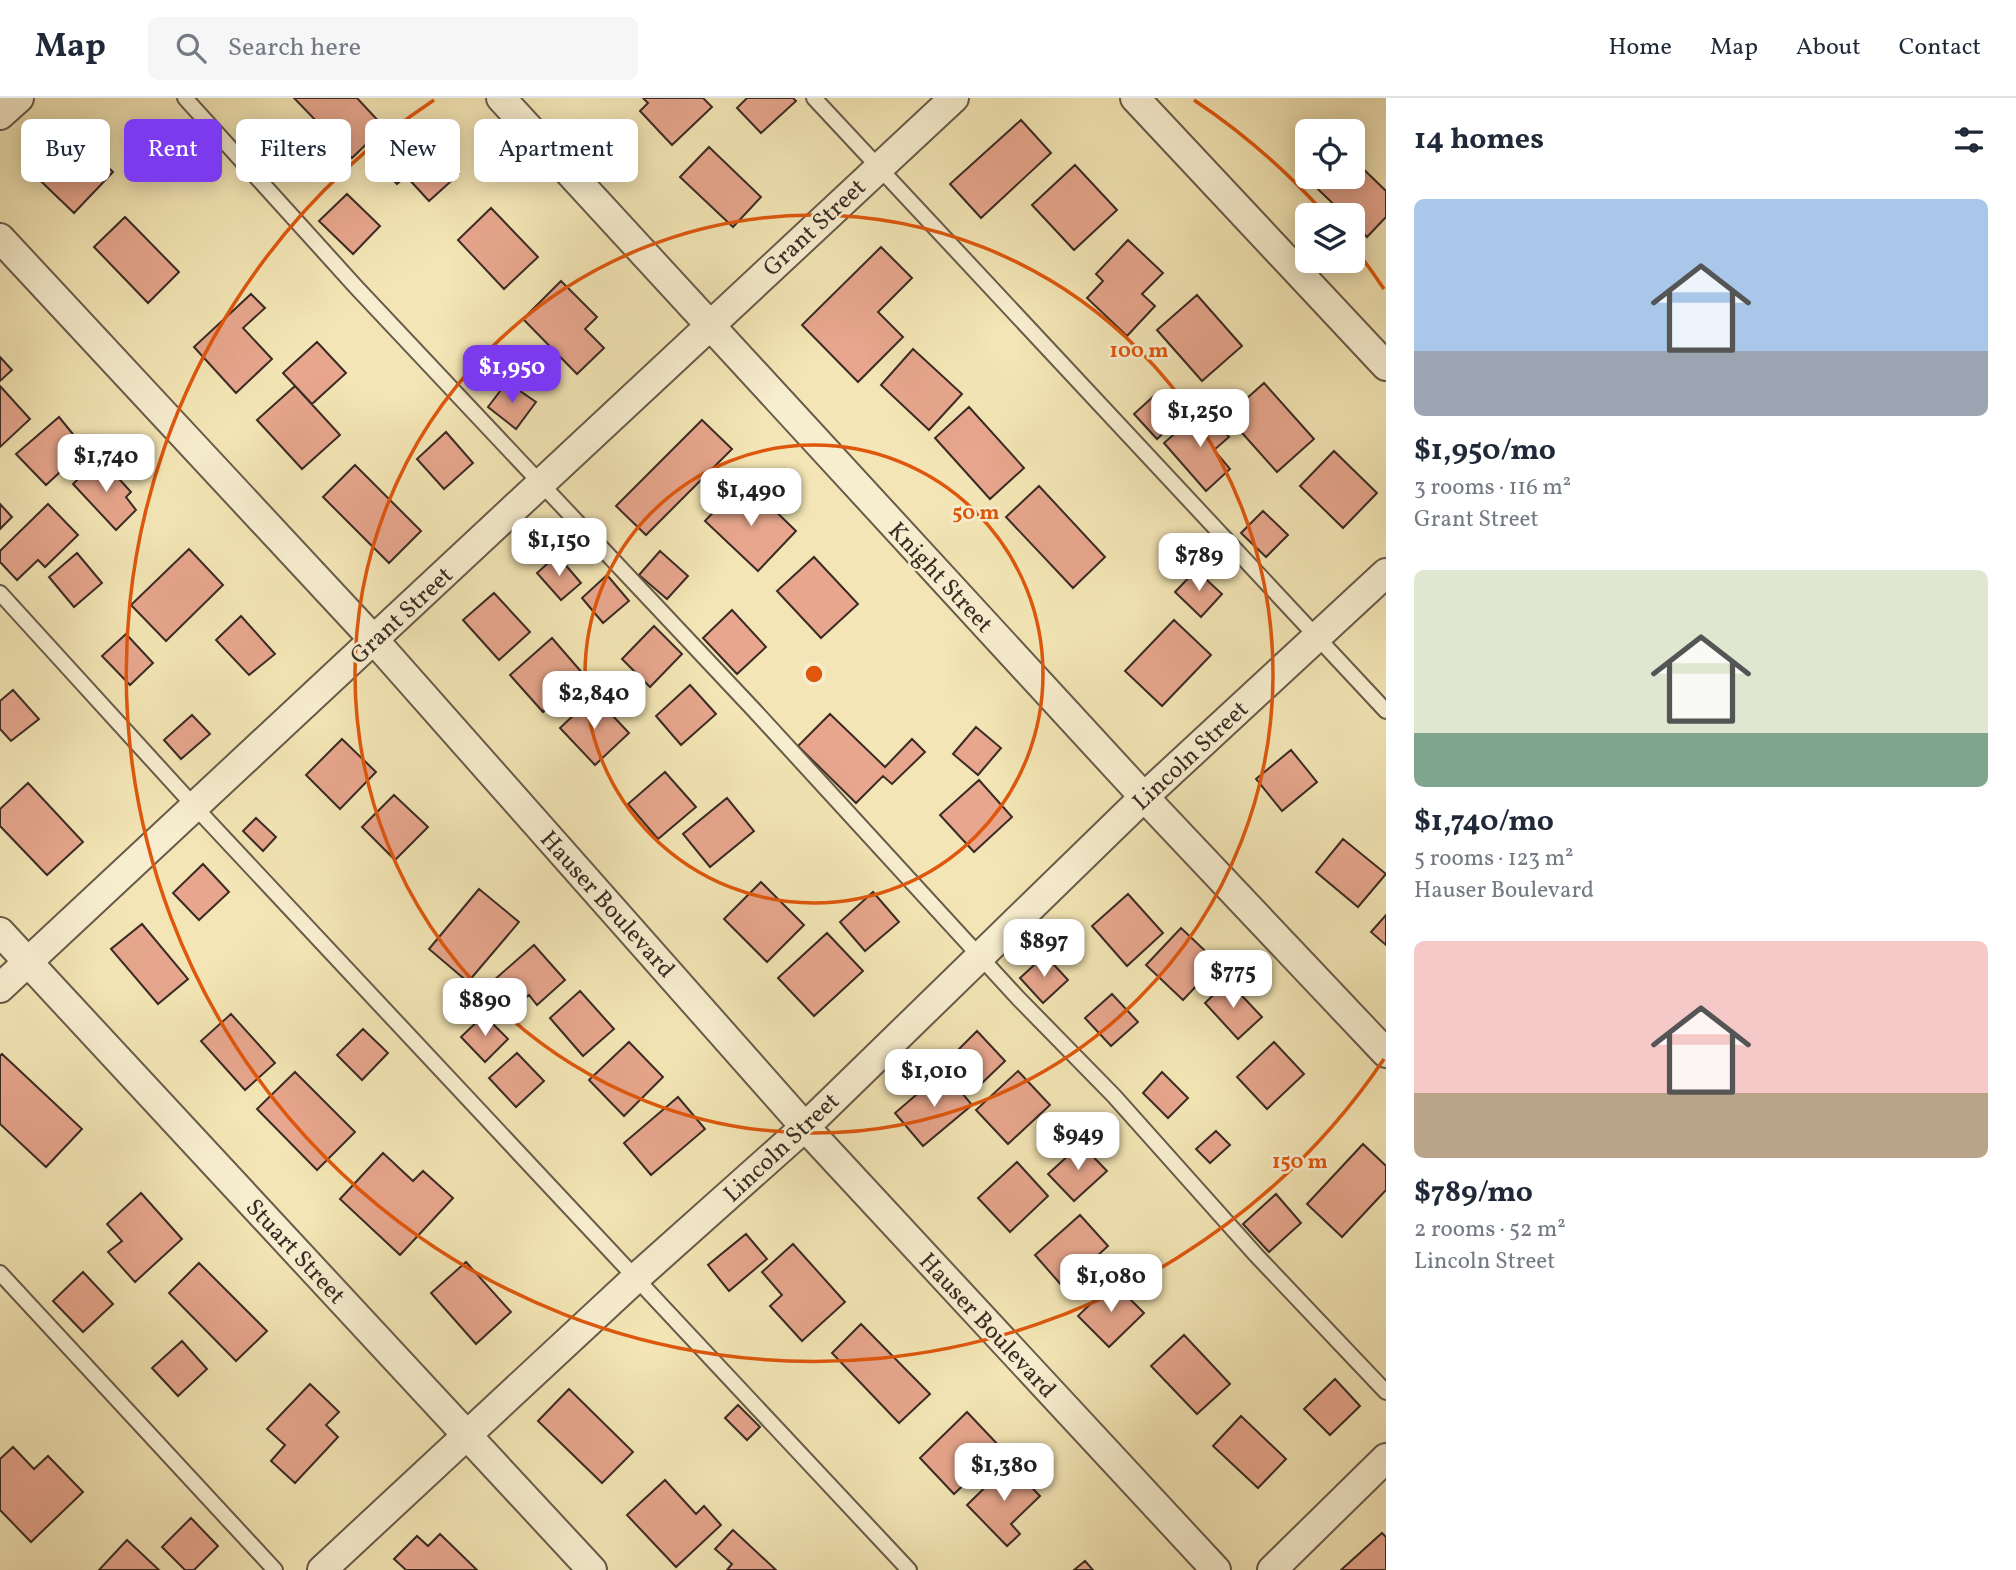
<!DOCTYPE html>
<html lang="en">
<head>
<meta charset="utf-8">
<style>
	:root { --surface:#fff; --page:#f6f6f7; --text:#1f2937; --muted:#747a83; --line:#e0e1e3; --accent:#7c3aed }
	body { margin:0; font-family:Vollkorn,serif; background:var(--page); color:var(--text); height:100vh; display:flex; flex-direction:column; font-size:26px; white-space:nowrap }
	* { box-sizing:border-box; margin:0 }
	p { font-size:23px; color:var(--muted) }
	.icon { flex:none; width:38px; height:38px; fill:none; stroke:currentColor; stroke-width:2; stroke-linecap:round; stroke-linejoin:round }
	.map { position:relative; flex:1; overflow:hidden }
	.details { display:flex; flex-direction:column; background:var(--surface); width:630px }
	.details>* { flex:none }
	.hud { position:absolute; left:21px; top:21px; width:665px; height:63px; display:flex; gap:14px }
	.controls { position:absolute; left:1295px; top:21px; display:grid; gap:14px }
	.controls a { display:grid; place-items:center; width:70px; height:70px; border-radius:10px; background:var(--surface); box-shadow:0 4px 18px #0003; font-size:35px }
	.price { position:absolute; translate:-50% -60px; padding:0 16px; border-radius:14px; background:#fff; color:#222; font-size:23px; line-height:46px; filter:drop-shadow(0 2px 4px #0008) }
	.price::after { content:''; position:absolute; left:50%; top:42px; width:21px; height:16px; margin-left:-10px; background:inherit; clip-path:polygon(0 0,100% 0,50% 100%) }
	.price.selected { background:var(--accent); color:#fff }
	ul { padding:0; list-style:none }
	li { display:grid; align-content:center; gap:14px; height:371px; padding:0 28px }
	li span { display:grid; place-items:center; height:217px; border-radius:10px; color:#555 }
	li>.icon { margin-inline-start:auto }
	span .icon { width:126px; height:126px; fill:#fffc; stroke-width:1 }
	li b { font-size:30px }
	h2 { display:flex; justify-content:space-between; align-items:center; height:84px; padding:0 28px; font-size:30px }
	.pill { padding:0 24px; border-radius:10px; background:var(--surface); box-shadow:0 4px 18px #0003; font-size:24px; line-height:63px }
	.pill.selected { background:var(--accent); color:#fff }
	header { display:flex; align-items:center; gap:42px; box-sizing:border-box; height:98px; padding:0 35px; background:var(--surface); border-bottom:2px solid var(--line) }
	header strong { font-size:33px }
	nav { display:flex; gap:38px; margin-inline-start:auto; font-size:24px }
	.search { width:490px; height:63px; background:var(--page); display:flex; align-items:center; gap:18px; box-sizing:border-box; padding:0 24px; border-radius:10px; color:var(--muted); font-size:26px }
	main { display:flex; flex:1; min-height:0 }
	.map>svg:first-child { display:block }
	.building { fill:#e7a68d; stroke:#3a2b24; stroke-width:2 }
	.lines { fill:none; stroke-linecap:round; stroke-linejoin:round }
	.lane-casing { stroke:#685a48; stroke-width:18 }
	.street-casing { stroke:#685a48; stroke-width:32 }
	.lane { stroke:#f7eecf; stroke-width:14 }
	.street { stroke:#f7eecf; stroke-width:28 }
	.ring { fill:none; stroke:#df570d; stroke-width:3.5 }
	.labels { text-anchor:middle; stroke-width:5; stroke-linejoin:round; paint-order:stroke }
	.street-label { font-size:24px; fill:#3a2b24; stroke:#f7eecf }
	.centre { fill:#df570d; stroke:#f7eecf; stroke-width:3.5 }
	.ring-label { font-size:21px; text-anchor:middle; font-weight:bold; fill:#df570d; stroke:#f7eecf; stroke-width:5; stroke-linejoin:round; paint-order:stroke }
</style>
</head>
<body>
<header>
<strong>Map</strong>
<div class="search"><svg class="icon" aria-label="search" viewBox="0 0 24 24"><circle cx="10" cy="10" r="6"/><path d="M15 15l6 6"/></svg>Search here</div>
<nav><a>Home</a><a>Map</a><a>About</a><a>Contact</a></nav>
</header>
<main>
<div class="map">
<svg width="1386" height="1472" viewBox="0 0 1386 1472">
	<rect width="100%" height="100%" fill="#f3e5b5"/>
	<filter id="stains"><feTurbulence type="fractalNoise" baseFrequency=".00286" numOctaves="4"/><feColorMatrix values="0 0 0 0 .2 0 0 0 0 .09 0 0 0 0 .02 0 0 0 .5 -.17"/></filter>
	<radialGradient id="worn" r=".72"><stop offset=".6" stop-color="#630" stop-opacity="0"/><stop offset="1" stop-color="#630" stop-opacity=".3"/></radialGradient>
	<path class="building" d="M294,0H357L384,29L352,60Z
		M643,0H703L712,9L672,47L640,13L648,5Z
		M747,0H793L796,3L761,35L737,10Z
		M1021,22L1051,55L981,120L950,86Z
		M62,25L113,74L74,115L23,66Z
		M416,29L459,76L429,103L406,78L397,86L377,64Z
		M709,49L761,99L733,129L680,79Z
		M1353,61L1386,93V119L1367,139L1353,125V117H1345L1303,77L1307,72V79H1353Z
		M1075,67L1117,112L1074,152L1032,107Z
		M347,96L380,128L353,156L319,123Z
		M491,110L538,159L504,191L458,142Z
		M125,119L179,174L148,205L94,149Z
		M1128,142L1163,175L1142,196L1155,208L1127,238L1087,200L1103,183L1096,176Z
		M881,149L912,180L878,214L903,239L858,284L802,227Z
		M561,183L597,219L585,231L604,250L577,276L523,221Z
		M251,196L265,210L243,230L272,261L236,295L194,249Z
		M1197,197L1242,248L1202,283L1157,232Z
		M317,244L346,275L312,306L283,275Z
		M913,251L962,296L929,332L881,287Z
		M0,259L12,272L0,283Z
		M507,284L536,304L516,331L488,309Z
		M1264,285L1314,341L1277,374L1227,318Z
		M0,288L30,321L0,349Z
		M295,288L340,337L302,371L257,322Z
		M1156,296L1179,321L1157,341L1134,316Z
		M969,309L1024,370L990,401L935,340Z
		M1204,310L1229,339L1214,352L1230,371L1206,393L1164,345Z
		M59,319L85,351L46,387L16,356Z
		M702,322L732,351L646,437L616,408Z
		M446,334L473,365L444,391L417,361Z
		M1334,353L1377,395L1343,430L1300,388Z
		M100,360L131,394L126,399L136,412L116,432L73,386Z
		M355,367L421,433L389,465L323,399Z
		M738,388L756,406L762,400L796,433L758,473L705,423Z
		M1039,388L1105,459L1073,490L1006,419Z
		M0,406L12,419L0,431Z
		M48,406L78,437L45,469L38,462L17,482L0,464V453Z
		M1263,413L1288,437L1266,459L1241,435Z
		M189,451L223,487L166,543L131,507Z
		M660,453L688,478L667,501L639,477Z
		M77,455L102,485L74,509L49,479Z
		M557,457L581,485L561,502L537,475Z
		M814,459L858,506L821,540L777,493Z
		M1196,472L1222,496L1201,519L1175,494Z
		M607,477L629,503L603,525L582,500Z
		M494,495L530,534L499,562L463,522Z
		M732,512L766,549L737,576L703,540Z
		M241,518L275,556L249,577L216,542Z
		M1174,522L1211,557L1162,608L1125,573Z
		M654,528L682,556L650,589L622,561Z
		M126,536L153,565L130,587L102,558Z
		M552,540L584,577L543,614L510,577Z
		M690,587L716,616L681,647L656,618Z
		M13,592L39,621L11,643L0,631V603Z
		M594,598L629,635L595,667L560,630Z
		M830,616L885,669L912,641L925,654L892,686L883,678L856,705L798,648Z
		M192,617L210,636L181,661L164,642Z
		M976,629L1001,650L978,677L953,656Z
		M342,641L376,674L340,711L306,677Z
		M1291,652L1317,684L1282,713L1256,681Z
		M665,674L696,709L658,741L628,706Z
		M979,682L1012,719L974,754L940,717Z
		M28,685L83,744L47,777L0,728V711Z
		M394,697L428,729L395,762L362,729Z
		M727,700L754,733L710,769L683,736Z
		M256,720L276,739L263,753L243,733Z
		M1343,741L1386,776L1358,809L1316,774Z
		M203,766L229,794L199,822L173,795Z
		M761,784L804,827L767,864L724,821Z
		M479,791L519,824L468,884L429,851Z
		M873,794L899,824L865,853L840,824Z
		M1128,796L1163,835L1127,868L1092,828Z
		M1386,817V847L1371,834Z
		M142,826L188,881L158,906L111,851Z
		M1181,830L1218,865L1183,902L1146,867Z
		M827,835L863,873L814,918L778,880Z
		M534,847L565,882L537,907L529,897L516,908L494,882Z
		M1045,857L1068,882L1043,905L1020,880Z
		M1228,883L1262,919L1238,941L1205,905Z
		M580,893L614,931L583,958L550,920Z
		M1112,896L1138,924L1111,948L1085,920Z
		M231,916L275,965L245,992L201,943Z
		M484,917L508,941L485,964L461,939Z
		M363,931L388,955L362,982L337,957Z
		M977,933L1005,963L980,987L952,958Z
		M629,944L663,979L624,1018L589,982Z
		M1274,944L1304,976L1267,1011L1237,979Z
		M517,955L544,983L516,1009L489,980Z
		M2,956L82,1031L46,1069L0,1026V958Z
		M944,973L972,1007L923,1048L895,1015Z
		M1018,973L1050,1007L1008,1046L976,1012Z
		M295,974L355,1034L317,1072L257,1011Z
		M1162,974L1188,1000L1168,1020L1143,995Z
		M678,999L705,1031L651,1077L624,1045Z
		M1216,1033L1230,1047L1210,1065L1196,1051Z
		M1081,1046L1107,1073L1074,1103L1048,1076Z
		M1363,1046L1386,1068V1092L1342,1139L1307,1106Z
		M383,1055L413,1083L423,1073L453,1100L400,1157L340,1101Z
		M1017,1064L1048,1098L1010,1134L978,1100Z
		M141,1095L182,1141L135,1184L108,1154L122,1143L107,1126Z
		M1276,1096L1301,1125L1269,1154L1243,1126Z
		M1080,1117L1108,1148L1063,1189L1035,1157Z
		M746,1136L767,1161L729,1193L708,1167Z
		M793,1146L845,1204L802,1243L770,1208L782,1197L762,1174Z
		M466,1164L511,1214L476,1246L431,1195Z
		M199,1165L267,1233L236,1263L169,1195Z
		M83,1174L113,1206L83,1234L53,1203Z
		M1113,1184L1144,1215L1109,1249L1078,1218Z
		M861,1226L930,1296L899,1325L832,1255Z
		M1184,1237L1230,1286L1197,1316L1151,1268Z
		M182,1243L207,1271L178,1298L152,1270Z
		M1335,1281L1360,1308L1330,1337L1304,1311Z
		M310,1286L339,1314L326,1327L338,1339L295,1385L271,1363L285,1347L267,1331Z
		M569,1291L633,1354L602,1385L538,1323Z
		M738,1307L760,1329L747,1342L725,1320Z
		M967,1314L1002,1351L954,1396L920,1360Z
		M1241,1318L1286,1361L1258,1390L1213,1348Z
		M13,1349L34,1371L48,1358L83,1394L31,1444L0,1412V1361Z
		M1009,1366L1040,1398L1011,1426L1020,1436L1007,1448L967,1407Z
		M665,1382L696,1416L704,1408L721,1427L676,1469L627,1417Z
		M191,1420L218,1448L194,1472H185L162,1449Z
		M733,1432L776,1472H727L732,1466L715,1451Z
		M1382,1435L1386,1439V1472H1341Z
		M440,1436L477,1472H406L394,1461L417,1438L428,1448Z
		M127,1442L159,1472H99Z
		M1085,1463L1093,1472H1074Z"/>
	<g class="lines">
		<defs>
			<path id="lane" d="M185,0L356,189L754,612L1018,900L1114,998L1256,1157L1386,1294
				M814,0L1386,613
				M0,495L195,709L909,1472
				M0,1175L275,1472"/>
			<path id="street" d="M501,0L1144,699L1386,955
				M1135,0L1386,268
				M0,17L19,0
				M0,140L374,542L805,1029L1216,1472
				M0,834L592,1472
				M0,890L954,0
				M322,1472L637,1179L805,1029L1144,699L1386,475
				M1272,1472L1386,1360"/>
		</defs>
		<use href="#lane" class="lane-casing"/>
		<use href="#street" class="street-casing"/>
		<use href="#lane" class="lane"/>
		<use href="#street" class="street"/>
	</g>
	<g class="ring">
		<circle cx="814" cy="576" r="229"/>
		<circle cx="814" cy="576" r="459"/>
		<path d="M1384 961A688 688 0 1 1 434 2M1194 2A688 688 0 0 1 1325 116M1356 152A688 688 0 0 1 1384 191"/>
	</g>
	<g class="labels">
		<g class="street-label">
			<text transform="translate(814 129) rotate(-43)" y="8">Grant Street</text>
			<text transform="translate(941 479) rotate(47)" y="8">Knight Street</text>
			<text transform="translate(401 517) rotate(-43)" y="8">Grant Street</text>
			<text transform="translate(1190 657) rotate(-43)" y="8">Lincoln Street</text>
			<text transform="translate(608 806) rotate(48)" y="8">Hauser Boulevard</text>
			<text transform="translate(781 1049) rotate(-43)" y="8">Lincoln Street</text>
			<text transform="translate(296 1153) rotate(47)" y="8">Stuart Street</text>
			<text transform="translate(988 1227) rotate(47)" y="8">Hauser Boulevard</text>
		</g>
	</g>
	<circle cx="814" cy="576" r="10" class="centre"/>
	<g class="ring-label">
		<text x="1139" y="259">100 m</text>
		<text x="976" y="421">50 m</text>
		<text x="1300" y="1070">150 m</text>
	</g>
	<rect width="100%" height="100%" filter="url(#stains)"/>
	<rect width="100%" height="100%" fill="url(#worn)"/>
</svg>
<div class="controls">
<a><svg class="icon" aria-label="locate" viewBox="0 0 24 24"><circle cx="12" cy="12" r="6"/><path d="M12 2v4M12 18v4M2 12h4M18 12h4"/></svg></a>
<a><svg class="icon" aria-label="layers" viewBox="0 0 24 24"><path d="M12 4l9 5-9 5-9-5zM3 14l9 5 9-5"/></svg></a>
</div>
<b class="price selected" style="left:512px;top:307px">$1,950</b>
<b class="price" style="left:1200px;top:351px">$1,250</b>
<b class="price" style="left:106px;top:396px">$1,740</b>
<b class="price" style="left:751px;top:430px">$1,490</b>
<b class="price" style="left:559px;top:480px">$1,150</b>
<b class="price" style="left:1199px;top:495px">$789</b>
<b class="price" style="left:594px;top:633px">$2,840</b>
<b class="price" style="left:1044px;top:881px">$897</b>
<b class="price" style="left:1233px;top:912px">$775</b>
<b class="price" style="left:485px;top:940px">$890</b>
<b class="price" style="left:934px;top:1011px">$1,010</b>
<b class="price" style="left:1078px;top:1074px">$949</b>
<b class="price" style="left:1111px;top:1216px">$1,080</b>
<b class="price" style="left:1004px;top:1405px">$1,380</b>
<div class="hud">
<a class="pill">Buy</a>
<a class="pill selected">Rent</a>
<a class="pill">Filters</a>
<a class="pill">New</a>
<a class="pill">Apartment</a>
</div>
</div>
<section class="details">
<h2>14 homes<svg class="icon" aria-label="filters" viewBox="0 0 24 24"><path d="M4 7h16M4 17h16"/><circle cx="9" cy="7" r="2"/><circle cx="15" cy="17" r="2"/></svg></h2>
<ul>
<li><span style="background:linear-gradient(#a9c7e8 70%,#9aa5b1 0)"><svg class="icon" aria-label="home" viewBox="0 0 24 24"><path d="M3 11l9-7 9 7M6 9v11h12V9"/></svg></span><div><b>$1,950/mo</b><p>3 rooms · 116 m²</p><p>Grant Street</p></div></li>
<li><span style="background:linear-gradient(#dfe7d0 75%,#7fa58c 0)"><svg class="icon" aria-label="home" viewBox="0 0 24 24"><path d="M3 11l9-7 9 7M6 9v11h12V9"/></svg></span><div><b>$1,740/mo</b><p>5 rooms · 123 m²</p><p>Hauser Boulevard</p></div></li>
<li><span style="background:linear-gradient(#f6c9c9 70%,#b9a48a 0)"><svg class="icon" aria-label="home" viewBox="0 0 24 24"><path d="M3 11l9-7 9 7M6 9v11h12V9"/></svg></span><div><b>$789/mo</b><p>2 rooms · 52 m²</p><p>Lincoln Street</p></div></li>
</ul>
</section>
</main>
</body>
</html>
